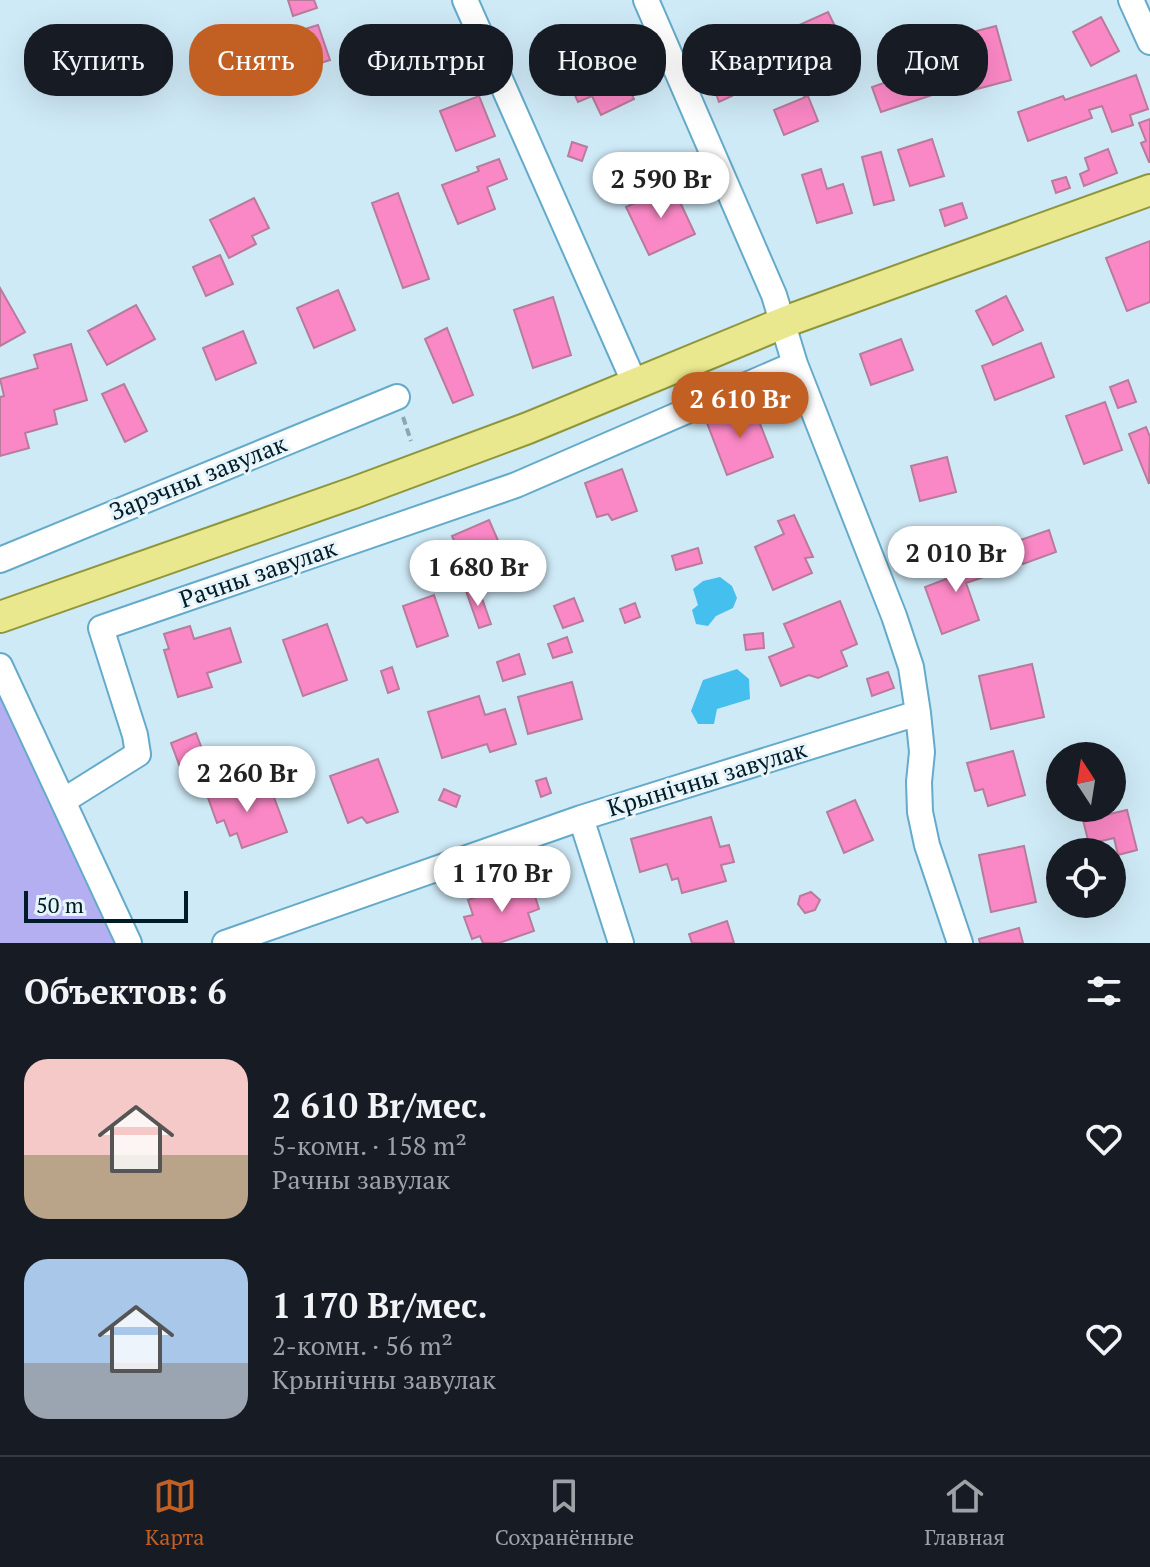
<!DOCTYPE html>
<html lang="ru">
<head>
<meta charset="utf-8">
<style>
	:root { --surface:#171b24; --page:#20242c; --text:#f1f3f6; --muted:#9ea1a6; --line:#363941; --accent:#c26024 }
	body { margin:0; font-family:"PT Serif",serif; background:var(--page); color:var(--text); height:100vh; display:flex; flex-direction:column; font-size:30px; white-space:nowrap }
	* { box-sizing:border-box; margin:0 }
	p { font-size:26px; color:var(--muted) }
	.icon { flex:none; width:44px; height:44px; fill:none; stroke:currentColor; stroke-width:2; stroke-linecap:round; stroke-linejoin:round }
	.map { position:relative; height:943px; overflow:hidden }
	.drawer { display:flex; flex-direction:column; background:var(--surface); flex:1 }
	.drawer>* { flex:none }
	.top-card { position:absolute; left:24px; top:24px; width:1102px; height:72px; display:flex; gap:16px }
	.needle { width:52px; rotate:348deg }
	.fabs { position:absolute; left:1046px; top:742px; display:grid; gap:16px }
	.fabs a { display:grid; place-items:center; width:80px; height:80px; border-radius:50%; background:var(--surface); box-shadow:0 8px 32px #0002; font-size:40px }
	.scale { position:absolute; left:24px; bottom:20px; width:164px; box-sizing:border-box; padding-left:8px; border:4px solid #001c28; border-top:0; font-size:22px; line-height:28px; white-space:nowrap; color:#001c28; -webkit-text-stroke:6px #e7f5fb; paint-order:stroke }
	.price { position:absolute; translate:-50% -68px; padding:0 18px; border-radius:28px; background:#fff; color:#222; font-size:26px; line-height:52px; filter:drop-shadow(0 2px 4px #0008) }
	.price::after { content:''; position:absolute; left:50%; top:48px; width:24px; height:18px; margin-left:-12px; background:inherit; clip-path:polygon(0 0,100% 0,50% 100%) }
	.price.current { background:var(--accent); color:#fff }
	ul { padding:0; list-style:none }
	li { display:flex; align-items:center; gap:24px; height:200px; padding:0 24px }
	li span { display:grid; place-items:center; flex:none; width:224px; height:160px; border-radius:24px; color:#555 }
	li>.icon { margin-inline-start:auto }
	span .icon { width:96px; height:96px; fill:#fffc; stroke-width:1 }
	li b { font-size:34px }
	h2 { display:flex; justify-content:space-between; align-items:center; height:96px; padding:0 24px; font-size:34px }
	.tag { padding:0 28px; border-radius:32px; background:var(--surface); box-shadow:0 8px 32px #0002; font-size:28px; line-height:72px }
	.tag.current { background:var(--accent); color:#fff }
	.tab-bar { display:flex; justify-content:space-around; align-items:center; height:112px; border-top:2px solid var(--line); background:var(--surface); font-size:22px; color:var(--muted) }
	.tab-bar a { display:grid; justify-items:center; gap:4px }
	.tab-bar .current { color:var(--accent) }
	.map>svg:first-child { display:block }
	.green { fill:#b4aff1 }
	.water { fill:#45bfee }
	.building { fill:#fb88c6; stroke:#b87c9a; stroke-width:2 }
	.lines { fill:none; stroke-linecap:round; stroke-linejoin:round }
	.minor-casing { stroke:#64abca; stroke-width:28 }
	.major-casing { stroke:#8f963a; stroke-width:34 }
	.path { stroke:#8ba7b3; stroke-width:4; stroke-dasharray:8 4; stroke-linecap:butt }
	.minor { stroke:#fff; stroke-width:24 }
	.major { stroke:#eae88e; stroke-width:30 }
	.labels { text-anchor:middle; stroke-width:6; stroke-linejoin:round; paint-order:stroke }
	.street-label { font-size:24px; fill:#001c28; stroke:#e7f5fb }
</style>
</head>
<body>
<div class="map">
<svg width="1150" height="943" viewBox="0 0 1150 943">
	<rect width="100%" height="100%" fill="#cfeaf7"/>
	<path class="green" d="M0,688L122,943H0Z"/>
	<path class="water" d="M720,577L732,586L737,598L733,608L716,616L708,626L696,624L692,610L698,605L693,589L703,581Z
		M737,669L749,679L750,699L717,709L714,724H698L691,711L703,680Z"/>
	<path class="building" d="M288,0H314L317,8L293,16Z
		M828,12L845,47L821,58L811,37L804,41L797,26Z
		M1101,17L1119,51L1091,66L1073,32Z
		M318,25L330,60L314,65L302,30Z
		M996,26L1011,80L962,93L950,52L968,47L965,34Z
		M424,29L436,64L396,78L383,44Z
		M914,35L924,63L891,75L881,46Z
		M617,48L629,75L624,78L634,99L601,115L592,96L578,102L567,78L603,61L601,56Z
		M929,67L938,93L881,112L872,87Z
		M1136,75L1148,109L1130,115L1133,125L1112,132L1102,106L1089,110L1092,118L1028,141L1018,112L1063,96L1065,100Z
		M816,77L820,90L804,96L799,83Z
		M728,85L732,96L719,102L715,91Z
		M479,96L495,136L456,151L440,111Z
		M808,96L818,121L784,135L774,110Z
		M1150,119V162H1149L1141,143L1146,141L1139,123Z
		M932,139L944,176L910,186L898,150Z
		M572,142L587,147L582,161L568,156Z
		M1108,149L1117,173L1084,186L1080,174L1089,170L1085,158Z
		M881,152L894,200L874,205L862,157Z
		M499,159L507,179L487,187L495,209L458,224L442,185L479,171L477,167Z
		M821,169L827,189L843,184L852,213L817,223L802,175Z
		M1066,177L1070,188L1056,193L1052,181Z
		M672,185L695,234L649,255L626,207Z
		M398,193L429,279L403,288L372,203Z
		M254,198L269,228L252,236L256,244L229,258L210,220Z
		M962,203L967,218L945,226L940,210Z
		M1150,241V302L1127,311L1106,258Z
		M220,255L233,284L206,296L193,267Z
		M0,288L25,332L0,346Z
		M338,290L355,330L314,348L297,308Z
		M1006,296L1023,330L993,345L976,311Z
		M553,297L571,355L533,368L514,310Z
		M136,305L155,339L107,365L88,331Z
		M447,328L473,395L453,403L425,339Z
		M243,331L256,363L216,380L203,348Z
		M901,339L913,370L871,385L860,354Z
		M1041,343L1054,377L995,400L982,366Z
		M71,344L87,400L54,410L57,424L25,433L29,448L0,456V397L4,396L0,379L38,368L34,355Z
		M1128,380L1136,402L1118,408L1110,387Z
		M124,384L147,431L125,442L102,394Z
		M1105,402L1122,450L1084,464L1066,416Z
		M753,406L773,457L727,475L707,423Z
		M1146,427L1150,437L1149,484L1129,434Z
		M947,457L956,492L920,501L911,466Z
		M622,469L637,511L612,520L608,514L597,517L585,483Z
		M794,515L813,557L805,558L812,573L773,590L755,547L784,534L778,521Z
		M489,520L507,561L470,577L452,536Z
		M1049,530L1056,552L1023,564L1015,542Z
		M698,548L702,563L676,570L672,556Z
		M442,553L451,578L435,583L426,559Z
		M978,553L987,576L966,583L979,620L942,634L925,587L949,578L945,566Z
		M478,587L491,624L479,628L466,591Z
		M434,595L448,636L417,647L403,606Z
		M574,598L583,621L563,628L554,606Z
		M840,601L857,644L841,651L847,666L818,678L809,675L781,686L769,657L794,647L784,624Z
		M635,603L640,617L625,623L620,609Z
		M327,624L347,680L303,696L283,640Z
		M190,626L194,639L230,628L241,662L207,673L212,687L178,697L164,650L169,649L164,634Z
		M763,633L764,648L746,650L744,635Z
		M567,637L572,652L553,658L548,644Z
		M519,654L525,674L503,681L497,662Z
		M1032,664L1044,717L991,729L979,676Z
		M392,667L399,689L388,693L381,671Z
		M888,672L894,688L872,696L867,679Z
		M572,682L582,719L528,734L518,697Z
		M479,696L485,715L505,709L516,744L490,752L487,744L442,758L428,712Z
		M196,733L205,757L180,767L171,743Z
		M1013,751L1025,795L988,806L983,789L975,791L967,763Z
		M378,759L398,812L367,823L362,817L348,823L330,776Z
		M201,768L205,779L187,785L183,775Z
		M546,778L551,793L541,797L536,781Z
		M234,782L240,798L270,787L287,832L242,848L237,833L230,836L224,820L217,823L206,792Z
		M444,789L460,796L456,807L439,800Z
		M855,800L873,840L844,853L827,812Z
		M1127,810L1137,850L1118,855L1114,838L1089,844L1083,820Z
		M711,817L720,847L729,845L734,862L721,865L726,881L682,893L678,878L672,880L667,864L640,872L631,839Z
		M1024,846L1036,902L991,912L979,855Z
		M518,883L521,891L532,887L539,909L528,913L534,931L499,943H483L480,936L472,939L464,917L473,915L468,900Z
		M811,892L820,900L815,910L805,913L798,904L800,896Z
		M727,921L734,943H692L689,934Z
		M1019,928L1023,943H980L979,939Z"/>
	<g class="lines">
		<defs>
			<path id="minor" d="M465,0L635,384
				M646,0L774,295L795,364L894,616L911,667L918,713L922,752L919,782L920,812L927,845L960,943
				M1131,0L1150,42
				M0,560L397,397
				M0,666L129,943
				M63,801L138,754L135,735L101,628L516,485L795,364
				M581,818L621,943
				M225,943L581,818L918,713"/>
			<path id="major" d="M0,617L353,493L528,428L795,318L1150,190"/>
		</defs>
		<use href="#minor" class="minor-casing"/>
		<use href="#major" class="major-casing"/>
		<path class="path" d="M403,417L411,441"/>
		<use href="#minor" class="minor"/>
		<use href="#major" class="major"/>
	</g>
	<g class="labels">
		<g class="street-label">
			<text transform="translate(198 478) rotate(-22)" y="8">Зарэчны завулак</text>
			<text transform="translate(258 574) rotate(-19)" y="8">Рачны завулак</text>
			<text transform="translate(707 779) rotate(-17)" y="8">Крынічны завулак</text>
		</g>
	</g>
</svg>
<div class="fabs">
<a><svg class="needle" viewBox="-14 -14 28 28"><path d="M0-13l5 13h-10z" fill="#e53935"/><path d="M0 13l5-13h-10z" fill="#9ea1a6"/></svg></a>
<a><svg class="icon" aria-label="locate" viewBox="0 0 24 24"><circle cx="12" cy="12" r="6"/><path d="M12 2v4M12 18v4M2 12h4M18 12h4"/></svg></a>
</div>
<div class="scale">50 m</div>
<b class="price" style="left:661px;top:220px">2 590 Br</b>
<b class="price current" style="left:740px;top:440px">2 610 Br</b>
<b class="price" style="left:956px;top:594px">2 010 Br</b>
<b class="price" style="left:478px;top:608px">1 680 Br</b>
<b class="price" style="left:247px;top:814px">2 260 Br</b>
<b class="price" style="left:502px;top:914px">1 170 Br</b>
<div class="top-card">
<a class="tag">Купить</a>
<a class="tag current">Снять</a>
<a class="tag">Фильтры</a>
<a class="tag">Новое</a>
<a class="tag">Квартира</a>
<a class="tag">Дом</a>
</div>
</div>
<section class="drawer">
<h2>Объектов: 6<svg class="icon" aria-label="filters" viewBox="0 0 24 24"><path d="M4 7h16M4 17h16"/><circle cx="9" cy="7" r="2"/><circle cx="15" cy="17" r="2"/></svg></h2>
<ul>
<li><span style="background:linear-gradient(#f6c9c9 60%,#b9a48a 0)"><svg class="icon" aria-label="home" viewBox="0 0 24 24"><path d="M3 11l9-7 9 7M6 9v11h12V9"/></svg></span><div><b>2 610 Br/мес.</b><p>5-комн. · 158 m²</p><p>Рачны завулак</p></div><svg class="icon" aria-label="heart" viewBox="0 0 24 24"><path d="M12 20l-8-8c-3-5 5-10 8-4 3-6 11-1 8 4z"/></svg></li>
<li><span style="background:linear-gradient(#a9c7e8 65%,#9aa5b1 0)"><svg class="icon" aria-label="home" viewBox="0 0 24 24"><path d="M3 11l9-7 9 7M6 9v11h12V9"/></svg></span><div><b>1 170 Br/мес.</b><p>2-комн. · 56 m²</p><p>Крынічны завулак</p></div><svg class="icon" aria-label="heart" viewBox="0 0 24 24"><path d="M12 20l-8-8c-3-5 5-10 8-4 3-6 11-1 8 4z"/></svg></li>
</ul>
</section>
<nav class="tab-bar">
<a class="current"><svg class="icon" aria-label="map" viewBox="0 0 24 24"><path d="M3 6l6-2 6 2 6-2v14l-6 2-6-2-6 2zM9 4v14M15 6v14"/></svg>Карта</a>
<a><svg class="icon" aria-label="saved" viewBox="0 0 24 24"><path d="M7 4h10v16l-5-4-5 4z"/></svg>Сохранённые</a>
<a><svg class="icon" aria-label="home" viewBox="0 0 24 24"><path d="M3 11l9-7 9 7M6 9v11h12V9"/></svg>Главная</a>
</nav>
</body>
</html>
